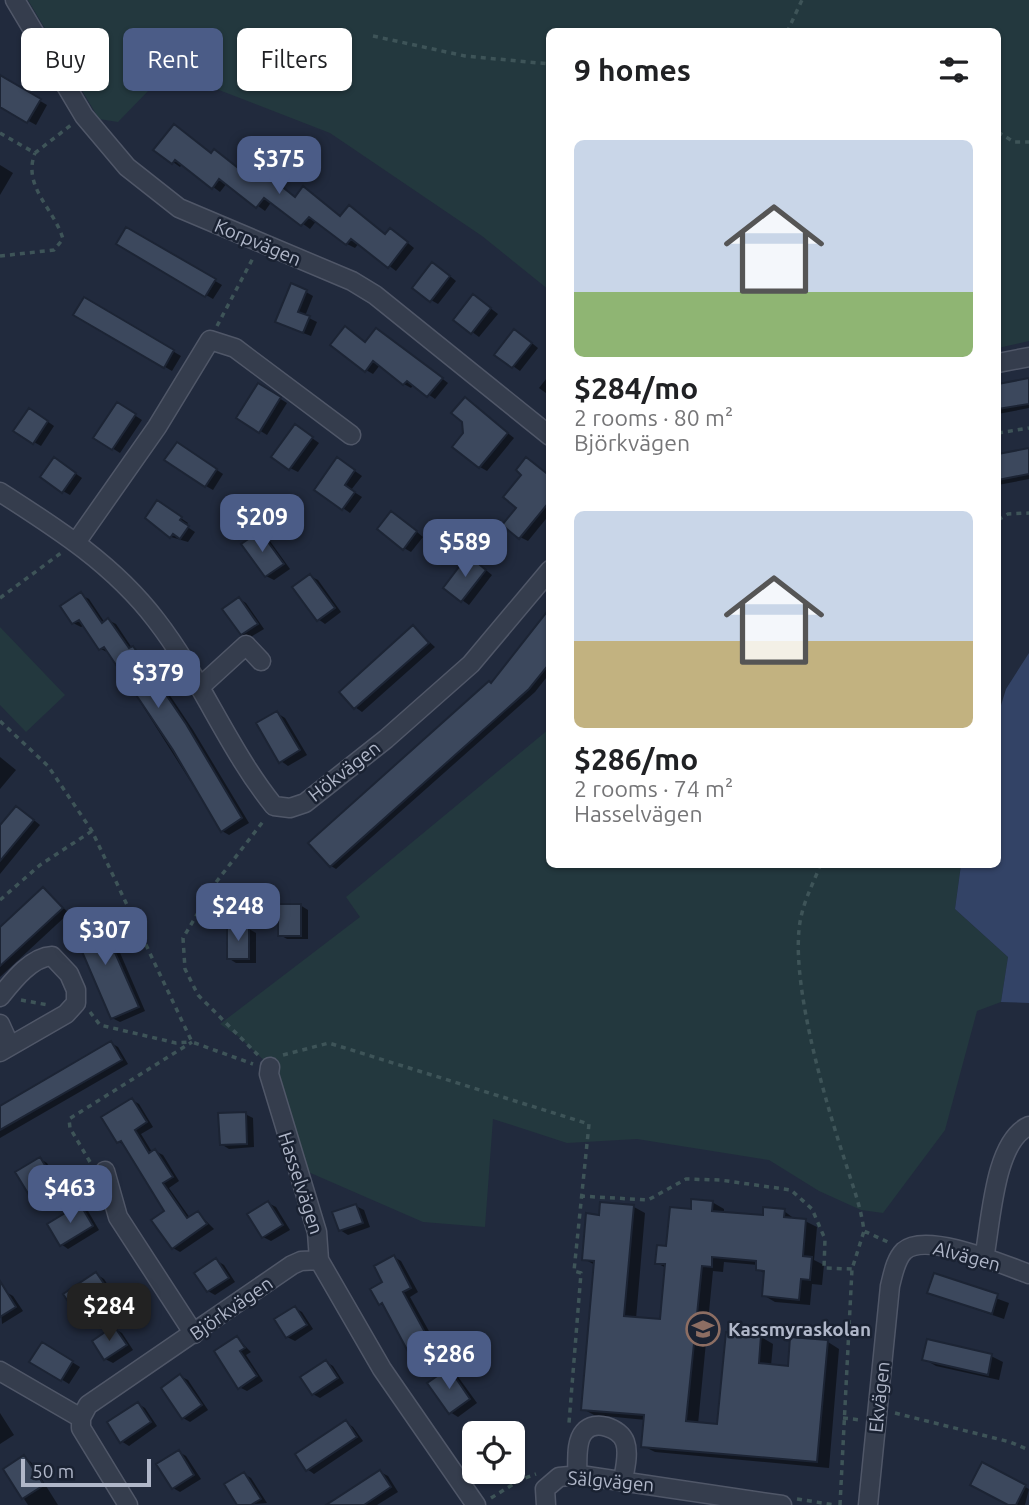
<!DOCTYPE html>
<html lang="en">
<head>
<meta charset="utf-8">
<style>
	:root { --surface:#fff; --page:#f2f2f2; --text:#202124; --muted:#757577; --accent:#4b5c87 }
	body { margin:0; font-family:Ubuntu,sans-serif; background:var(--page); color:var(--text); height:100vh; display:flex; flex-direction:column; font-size:26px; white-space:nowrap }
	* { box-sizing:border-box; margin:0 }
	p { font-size:23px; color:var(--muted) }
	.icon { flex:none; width:38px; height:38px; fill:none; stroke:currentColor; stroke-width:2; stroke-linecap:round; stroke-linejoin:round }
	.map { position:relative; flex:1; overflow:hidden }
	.details { position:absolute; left:546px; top:28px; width:455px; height:840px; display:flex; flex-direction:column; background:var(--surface); border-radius:10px; box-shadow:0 2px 5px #0004 }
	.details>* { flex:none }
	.top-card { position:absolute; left:21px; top:28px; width:420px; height:63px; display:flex; gap:14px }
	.fabs { position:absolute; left:462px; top:1421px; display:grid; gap:14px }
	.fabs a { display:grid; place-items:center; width:63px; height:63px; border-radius:10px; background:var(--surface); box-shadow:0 2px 5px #0004; font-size:35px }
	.scale { position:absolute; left:21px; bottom:18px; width:130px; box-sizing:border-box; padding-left:7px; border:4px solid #b0b7c9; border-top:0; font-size:19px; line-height:24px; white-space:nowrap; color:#b0b7c9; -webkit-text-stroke:5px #1a2232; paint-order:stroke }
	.price { position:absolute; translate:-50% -60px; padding:0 16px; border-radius:14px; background:var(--accent); color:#fff; font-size:23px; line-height:46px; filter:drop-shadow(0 2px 4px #0008) }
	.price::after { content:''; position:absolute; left:50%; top:42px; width:21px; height:16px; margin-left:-10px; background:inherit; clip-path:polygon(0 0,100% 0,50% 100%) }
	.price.selected { background:#222; color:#fff }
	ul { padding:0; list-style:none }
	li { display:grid; align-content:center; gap:14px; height:371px; padding:0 28px }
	li span { display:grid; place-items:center; height:217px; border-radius:10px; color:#555 }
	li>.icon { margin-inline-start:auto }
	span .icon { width:126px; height:126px; fill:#fffc; stroke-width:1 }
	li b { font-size:30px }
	h2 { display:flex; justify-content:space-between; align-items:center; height:84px; padding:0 28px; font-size:30px }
	.chip { padding:0 24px; border-radius:10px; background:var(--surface); box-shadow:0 2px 5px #0004; font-size:24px; line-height:63px }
	.chip.selected { background:var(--accent); color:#fff }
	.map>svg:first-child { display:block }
	.green { fill:#23383e }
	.water { fill:#334366 }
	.shadow { fill:#0007 }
	.building { fill:#3c485d; stroke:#1c2434; stroke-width:2 }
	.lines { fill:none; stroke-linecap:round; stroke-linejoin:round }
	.minor-casing { stroke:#505768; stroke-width:21 }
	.path { stroke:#3e5458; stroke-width:3.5; stroke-dasharray:5 5; stroke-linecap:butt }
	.minor { stroke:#353d4d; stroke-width:18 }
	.labels { text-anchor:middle; stroke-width:5; stroke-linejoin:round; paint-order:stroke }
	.street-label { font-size:19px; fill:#b0b7c9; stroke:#1a2232 }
	.poi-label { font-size:19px; font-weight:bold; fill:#b0b7c9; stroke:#1a2232; text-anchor:start }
</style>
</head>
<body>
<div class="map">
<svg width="1029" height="1505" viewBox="0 0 1029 1505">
	<rect width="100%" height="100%" fill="#212a3d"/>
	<path class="green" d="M28,0H1029V341L998,348V32H550L549,290L482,236L330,133L206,85L150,89L118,122L99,119Z
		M0,627L65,695L26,732L0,705Z
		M549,729L550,864L961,865L955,909L1008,957L1001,1002L977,1011L945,1130L883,1213L861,1210L819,1191L769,1160L637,1139L567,1143L493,1119L485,1227L423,1222L306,1171L280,1075L239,1037L220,1024L360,917L346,897Z"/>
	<path class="water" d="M1029,653V1003L1001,1002L1008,957L955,909L961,865L998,864V715L1006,689Z"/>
	<path class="shadow" d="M0,77L47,105L36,125L0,105Z
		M156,150L212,154L252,179L297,198L311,193L342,217L386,236L398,235L414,248L396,271L359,243L355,248L347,244L317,220L310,229L272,201L265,211L227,183L220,192L182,164L180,167Z
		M0,165L13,173L0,195Z
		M127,229L222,285L213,299L118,244Z
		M440,268L456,281L438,304L431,300Z
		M306,292L313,296L305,316L317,322L311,336L285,326Z
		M84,299L181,356L172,371L75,314Z
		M481,301L498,314L479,337L456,320Z
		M352,332L366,343L383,334L448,383L435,399L414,384L411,388L404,384L380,365L373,374L366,370Z
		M522,335L538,348L520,371L496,354Z
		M550,374V396L539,388Z
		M1029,380V408L998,414V386Z
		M258,385L287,403L267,435L239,418Z
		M472,404L514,438L487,471L480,467L465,434Z
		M125,409L142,420L120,453L96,438Z
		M37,414L54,426L41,446L34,442Z
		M302,431L319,443L298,472L290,468Z
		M184,448L223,474L213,490L206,486Z
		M1029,450V479L998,485V456Z
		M62,464L82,478L70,495L63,491Z
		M345,464L362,476L351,490L362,497L350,513L316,489Z
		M550,476V514L528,541L520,537Z
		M165,507L188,523L186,526L195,532L188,542L171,537L147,518Z
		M399,517L423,537L411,552L404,548Z
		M260,533L267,537L290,569L274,580L266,576Z
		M476,562L492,575L469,605L462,600Z
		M310,576L318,580L341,612L325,624L318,619Z
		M81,595L89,599L105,623L108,620L116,624L132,648L141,652L193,730L249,823L229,835L222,831L109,653L101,649L85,625L81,627L73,623Z
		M239,599L246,603L264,629L249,638L242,634Z
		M550,612V673L535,692L336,869L331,866L492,684Z
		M413,627L435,647L362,712L355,707Z
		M277,713L285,718L307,755L288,766L281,761Z
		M0,757L16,770L0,789Z
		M24,812L40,825L0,874V828Z
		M43,889L69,913L0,977V929Z
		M300,905L308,910V939H287L280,935Z
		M98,916L106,920L145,1011L120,1022L112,1018Z
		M229,929H249L256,933V963H236L228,958Z
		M111,1043L118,1047L128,1064L0,1138V1107Z
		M132,1100L139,1104L153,1127L141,1134L152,1152L155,1151L163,1155L179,1181L169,1188L190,1218L198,1213L214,1229L180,1252L173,1248L167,1211L126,1146L119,1142Z
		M245,1114L253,1118L254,1147L229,1149L221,1144Z
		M40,1159L47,1163L63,1190L41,1203L33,1199Z
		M712,1202L724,1209V1213L764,1217L784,1211L796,1220L805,1221L817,1227L814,1260L824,1265L822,1285L812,1284L810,1305L775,1302L763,1295L765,1274L758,1269V1265L724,1262L723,1272L713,1271L698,1424L719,1426L727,1334L761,1337L773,1344L771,1366L789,1368L828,1342L839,1349L829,1468L655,1452L643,1446L646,1420L594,1415L583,1409L595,1265L584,1259L601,1217L634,1207L645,1213L636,1319L662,1321L666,1268L657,1263L692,1210Z
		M268,1203L276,1207L290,1230L271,1241L263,1237Z
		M80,1206L88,1211L99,1230L68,1249L61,1244Z
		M356,1206L364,1210L370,1227L348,1235L340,1230Z
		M394,1257L401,1261L418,1292L410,1297L440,1351L420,1362L413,1357L386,1307L380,1304Z
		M216,1260L224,1265L235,1282L215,1295L208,1291Z
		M96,1274L104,1279L115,1296L84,1316L77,1312Z
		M935,1276L1009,1303L1004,1319L929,1293Z
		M6,1292L13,1296L23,1311L2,1324L0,1295Z
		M295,1308L302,1312L313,1329L295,1341L287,1337Z
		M115,1329L122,1333L133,1350L113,1363L105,1359Z
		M237,1338L251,1352L246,1355L263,1381L247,1391L239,1387Z
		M43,1344L80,1367L69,1384L32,1361Z
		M991,1356L1003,1362L999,1380L936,1366L924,1359Z
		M326,1362L333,1366L344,1383L320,1398L313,1394Z
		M449,1370L456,1374L477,1403L458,1417L450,1412Z
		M180,1376L188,1380L208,1410L190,1422L183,1418Z
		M138,1404L145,1408L157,1426L129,1446L121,1441Z
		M0,1413L14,1435L0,1444Z
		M346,1422L353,1427L363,1441L314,1474L307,1469Z
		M483,1426L493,1433H474V1450L466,1438Z
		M179,1452L186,1456L201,1479L180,1492L173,1488Z
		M24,1457L31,1462L58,1505H28L5,1470Z
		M982,1464L1029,1489L1025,1505H1011Z
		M380,1472L388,1476L398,1492L377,1505H343Z
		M244,1474L251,1478L267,1503L239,1505Z"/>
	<path class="building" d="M0,75L41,99L27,123L0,107Z
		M174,124L211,153L214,149L251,178L259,168L295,197L303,186L340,216L349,205L385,234L390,228L408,242L388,268L351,239L346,245L309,217L301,226L264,198L256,208L219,179L212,189L175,160L172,164L153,150Z
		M126,227L216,279L205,297L116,244Z
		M432,262L450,276L430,302L412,288Z
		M291,283L307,290L298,312L310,316L303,333L275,322Z
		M473,294L491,308L471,334L453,320Z
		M84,297L174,350L164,368L73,315Z
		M345,326L365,342L376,328L443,378L427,397L407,381L403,385L373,361L365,372L330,345Z
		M514,329L532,343L512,368L494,355Z
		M1029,378V404L998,409V384Z
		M258,383L281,397L259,433L236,418Z
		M465,397L508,433L479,468L452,447L463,433L462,422L451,413Z
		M117,402L136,414L112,450L93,438Z
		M29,408L48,421L33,444L13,431Z
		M295,424L313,437L289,470L271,457Z
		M177,442L217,469L205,487L164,460Z
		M1029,448V474L998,480V454Z
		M54,457L76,473L62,493L40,477Z
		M337,457L355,470L345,485L355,492L342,510L314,490Z
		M526,457L550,476V501L519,539L502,525L516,508L503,497L521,475L516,470Z
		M157,500L182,517L180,520L189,526L180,539L173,534L170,538L145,518Z
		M391,511L417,531L403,550L377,529Z
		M260,531L284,564L265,577L241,544Z
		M468,555L486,570L461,602L443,588Z
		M310,574L335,608L317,621L292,587Z
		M81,592L102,623L108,618L129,648L133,646L186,724L242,818L221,832L173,750L104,647L99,650L79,620L72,624L60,606Z
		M239,597L258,624L241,635L222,609Z
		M550,608V663L529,689L330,867L308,843L489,681L491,683Z
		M413,625L429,643L354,709L339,692Z
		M277,711L300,750L279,763L256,723Z
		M16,806L34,820L0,861V825Z
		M43,887L63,908L0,966V927Z
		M278,904H301V936H278Z
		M98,914L139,1007L111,1019L71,926Z
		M227,927H249V959H227Z
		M111,1041L122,1060L0,1130V1106Z
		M132,1098L147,1122L135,1130L149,1153L155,1149L173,1177L163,1183L187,1218L198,1211L207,1224L172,1249L151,1220L164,1211L121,1141L117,1143L101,1117Z
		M246,1112L247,1144L220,1145L218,1113Z
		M40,1157L57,1185L32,1200L15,1172Z
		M691,1199L713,1201L712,1211L763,1215V1207L785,1209L784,1217L806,1219L803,1256L812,1257L810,1280L801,1279L799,1300L762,1296L764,1271L756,1270V1261L712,1257V1267L702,1266L686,1421L717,1424L726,1332L761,1335L759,1363L788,1366L790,1337L828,1340L817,1462L641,1447L644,1415L581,1410L594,1261L582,1260L586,1213L599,1215L600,1202L634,1205L624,1316L660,1319L665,1264H655L657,1245L666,1246L670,1207L691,1209Z
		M268,1201L283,1225L262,1238L247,1214Z
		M80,1204L93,1226L60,1246L47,1224Z
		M356,1204L363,1223L339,1231L332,1212Z
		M394,1255L411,1288L403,1292L433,1347L412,1359L382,1303L379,1305L370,1289L382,1282L374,1266Z
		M216,1258L229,1278L207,1292L194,1273Z
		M96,1272L109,1291L76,1313L63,1294Z
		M934,1273L998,1294L992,1314L927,1293Z
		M0,1281L16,1307L0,1317Z
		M295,1306L307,1325L286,1338L274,1319Z
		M114,1326L127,1345L104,1360L92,1341Z
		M237,1336L245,1348L240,1351L257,1376L238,1389L214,1351Z
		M927,1339L992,1354L988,1375L922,1360Z
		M42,1342L73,1361L61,1381L29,1362Z
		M326,1360L338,1378L312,1395L300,1377Z
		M449,1368L470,1399L449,1414L427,1383Z
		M180,1374L202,1405L182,1419L161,1388Z
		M138,1402L151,1422L120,1443L107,1422Z
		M346,1420L357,1437L306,1471L295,1454Z
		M179,1450L194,1475L172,1489L156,1464Z
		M24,1455L44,1485L22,1499L3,1469Z
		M982,1462L1026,1485L1016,1505H1008L970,1485Z
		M380,1470L391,1487L364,1505H326Z
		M244,1472L261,1499L251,1505H237L224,1484Z"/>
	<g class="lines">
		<defs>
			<path id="minor" d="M15,0L84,116L127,167L179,208L352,281L375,295L550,436
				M998,363L1029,357
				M0,492C58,529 114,565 156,620C201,678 228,749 274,806L290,808L305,803L386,739L471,664L550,570
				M77,541L157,427L210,340L235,348L351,435
				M200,687L246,645L261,661
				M0,997C12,982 31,957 52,956L69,974L76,990V1003L66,1014L0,1052
				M0,1024L10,1046
				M270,1067L269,1074L317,1232L319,1260L382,1369L476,1505
				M105,1171L118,1217L194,1334
				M984,1259C991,1223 994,1141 1029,1126
				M0,1371L81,1418
				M577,1475C578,1463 575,1442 584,1432C595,1419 620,1428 625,1442C629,1453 625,1469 623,1480
				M128,1505L81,1428V1418L88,1405L292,1265L301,1261L319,1260
				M546,1505L545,1489L559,1477L580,1475L782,1505
				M868,1505L890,1286C893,1275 895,1260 904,1251C926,1231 1004,1265 1029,1274"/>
		</defs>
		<use href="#minor" class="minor-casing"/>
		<path class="path" d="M787,32L802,0
			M373,36L465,56L550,64
			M998,132L1014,142H1029
			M0,133L35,153L71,125
			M0,256L54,250L63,239C54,208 22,187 35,153
			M217,326L253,258
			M998,433L1029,428
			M998,520L1008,514L1029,513
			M0,598L61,553
			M0,721L48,766L92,831L192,1042L253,1064
			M821,864C812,886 801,906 799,930C793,992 826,1104 846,1164C853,1187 861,1207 864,1231L890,1243
			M0,900L40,865L92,831
			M21,1000L48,1005
			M90,1012L100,1025L176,1043L190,1042
			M258,1055L198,995L185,969L183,938L217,881L265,819
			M283,1055L329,1043L589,1124L574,1271L581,1273L569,1423
			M90,1162L70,1128L69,1119L192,1042
			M580,1196L648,1200L686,1179L720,1180L791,1190L812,1209L825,1239L824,1268L852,1269
			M895,1413L1010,1442L1029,1450
			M843,1418L861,1420
			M491,1498L520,1480L536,1474
			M797,1499L835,1505
			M840,1505L852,1269L864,1231"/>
		<use href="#minor" class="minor"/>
	</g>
	<defs>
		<symbol id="school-ring" viewBox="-11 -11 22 22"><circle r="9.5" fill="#1a2232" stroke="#8d6e63" stroke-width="1.5"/><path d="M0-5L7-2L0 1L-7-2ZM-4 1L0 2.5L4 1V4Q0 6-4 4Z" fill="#8d6e63"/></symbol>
	</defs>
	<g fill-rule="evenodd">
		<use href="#school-ring" x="684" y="1310" width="38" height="38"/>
	</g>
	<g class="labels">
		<g class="street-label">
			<text transform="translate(258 242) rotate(23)" y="7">Korpvägen</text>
			<text transform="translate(344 771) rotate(-38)" y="7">Hökvägen</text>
			<text transform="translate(301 1183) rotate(72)" y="7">Hasselvägen</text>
			<text transform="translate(967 1256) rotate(15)" y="7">Alvägen</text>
			<text transform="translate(231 1308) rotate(-35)" y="7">Björkvägen</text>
			<text transform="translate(879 1397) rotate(-84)" y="7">Ekvägen</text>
			<text transform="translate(611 1481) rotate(5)" y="7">Sälgvägen</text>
		</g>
		<g class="poi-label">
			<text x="728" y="1336">Kassmyraskolan</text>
		</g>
	</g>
</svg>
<div class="fabs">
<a><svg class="icon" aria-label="locate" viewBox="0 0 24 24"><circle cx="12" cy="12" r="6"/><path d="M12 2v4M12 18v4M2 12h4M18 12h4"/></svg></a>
</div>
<div class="scale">50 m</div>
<b class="price" style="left:279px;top:196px">$375</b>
<b class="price" style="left:262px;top:554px">$209</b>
<b class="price" style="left:465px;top:579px">$589</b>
<b class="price" style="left:158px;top:710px">$379</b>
<b class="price" style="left:238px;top:943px">$248</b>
<b class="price" style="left:105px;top:967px">$307</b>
<b class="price" style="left:70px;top:1225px">$463</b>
<b class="price selected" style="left:109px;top:1343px">$284</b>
<b class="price" style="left:449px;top:1391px">$286</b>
<div class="top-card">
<a class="chip">Buy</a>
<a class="chip selected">Rent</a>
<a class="chip">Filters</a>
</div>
<section class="details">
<h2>9 homes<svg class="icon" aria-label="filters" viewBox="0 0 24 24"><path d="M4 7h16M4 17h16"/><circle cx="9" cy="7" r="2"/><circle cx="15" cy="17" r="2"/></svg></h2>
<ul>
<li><span style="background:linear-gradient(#c9d6e8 70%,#8fb573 0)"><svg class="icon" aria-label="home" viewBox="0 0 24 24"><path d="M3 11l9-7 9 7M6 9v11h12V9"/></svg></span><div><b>$284/mo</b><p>2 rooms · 80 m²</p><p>Björkvägen</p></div></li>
<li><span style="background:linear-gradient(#c9d6e8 60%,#c2b280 0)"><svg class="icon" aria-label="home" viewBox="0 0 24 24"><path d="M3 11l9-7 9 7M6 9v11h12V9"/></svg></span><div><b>$286/mo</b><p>2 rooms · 74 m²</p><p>Hasselvägen</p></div></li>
</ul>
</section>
</div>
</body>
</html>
